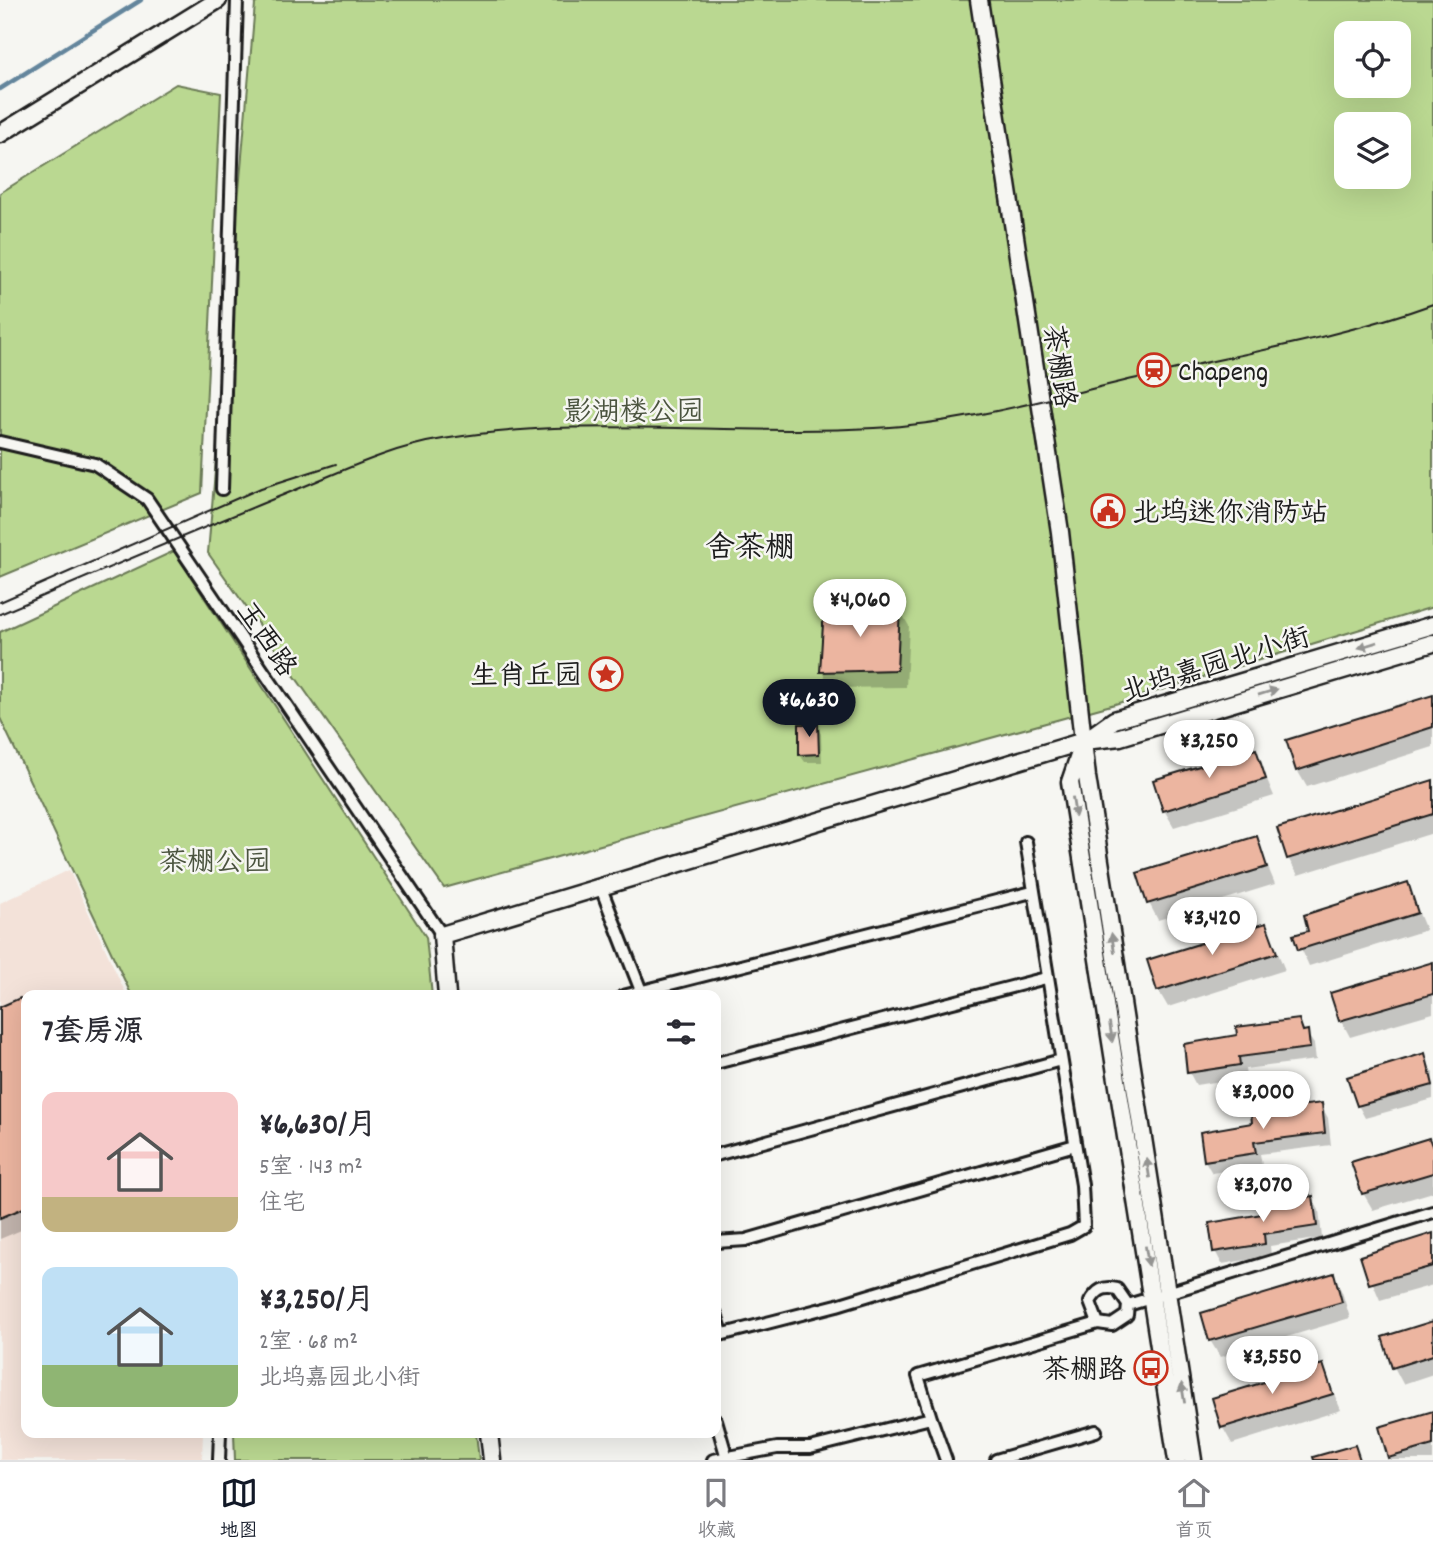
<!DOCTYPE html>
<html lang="zh">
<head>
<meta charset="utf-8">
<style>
	:root { --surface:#fff; --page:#f7f7f7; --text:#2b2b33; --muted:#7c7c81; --line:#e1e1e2; --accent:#111827 }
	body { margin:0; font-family:Dekko,"LXGW WenKai TC",sans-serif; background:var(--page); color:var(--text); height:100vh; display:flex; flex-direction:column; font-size:26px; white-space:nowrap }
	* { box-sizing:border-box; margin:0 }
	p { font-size:23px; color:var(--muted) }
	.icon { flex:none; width:38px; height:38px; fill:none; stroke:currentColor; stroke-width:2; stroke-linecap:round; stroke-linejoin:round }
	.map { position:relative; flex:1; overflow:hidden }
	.side { position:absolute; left:21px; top:990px; width:700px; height:448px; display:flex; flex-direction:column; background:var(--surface); border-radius:14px; box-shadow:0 7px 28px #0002 }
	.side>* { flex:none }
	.controls { position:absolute; left:1334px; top:21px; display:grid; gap:14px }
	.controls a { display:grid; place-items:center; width:77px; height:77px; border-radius:14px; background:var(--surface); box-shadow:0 7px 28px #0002; font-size:35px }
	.price { position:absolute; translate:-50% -60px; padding:0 16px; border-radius:24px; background:#fff; color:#222; font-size:23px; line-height:46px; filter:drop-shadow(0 2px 4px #0008) }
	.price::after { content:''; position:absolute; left:50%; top:42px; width:21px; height:16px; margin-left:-10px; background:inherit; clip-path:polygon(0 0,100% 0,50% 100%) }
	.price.on { background:var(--accent); color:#fff }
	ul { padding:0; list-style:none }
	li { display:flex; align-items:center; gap:21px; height:175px; padding:0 21px }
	li span { display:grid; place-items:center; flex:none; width:196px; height:140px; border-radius:14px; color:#555 }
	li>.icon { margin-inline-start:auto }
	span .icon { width:84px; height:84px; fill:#fffc; stroke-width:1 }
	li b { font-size:30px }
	h2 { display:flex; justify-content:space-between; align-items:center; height:84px; padding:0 21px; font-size:30px }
	.tab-bar { display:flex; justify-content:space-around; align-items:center; height:98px; border-top:2px solid var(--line); background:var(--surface); font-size:19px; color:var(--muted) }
	.tab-bar a { display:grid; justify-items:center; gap:4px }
	.tab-bar .on { color:var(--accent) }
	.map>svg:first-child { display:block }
	.built { fill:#f3e2d9 }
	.green { fill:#bad891; stroke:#6b7a56; stroke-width:2; fill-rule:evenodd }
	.shadow { fill:#0003 }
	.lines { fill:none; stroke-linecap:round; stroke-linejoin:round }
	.stream { stroke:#63859c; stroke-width:4.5 }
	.building { fill:#ecb5a0; stroke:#1c1c1c; stroke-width:2 }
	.street-casing { stroke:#1c1c1c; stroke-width:16 }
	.secondary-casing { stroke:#1c1c1c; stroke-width:21 }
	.street { stroke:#f6f6f2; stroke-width:10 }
	.secondary { stroke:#f6f6f2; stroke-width:16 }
	.tram { stroke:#1c1c1c; stroke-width:2 }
	.oneway { fill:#949492 }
	.labels { text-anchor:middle; stroke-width:5; stroke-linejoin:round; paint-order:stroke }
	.street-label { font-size:28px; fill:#1c1c1c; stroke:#f6f6f2 }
	.poi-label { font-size:28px; fill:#1c1c1c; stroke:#f6f6f2; text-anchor:start }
	.park-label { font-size:28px; fill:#4b543f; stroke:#f6f6f2 }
	.neighbourhood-label { font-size:30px; fill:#1c1c1c; stroke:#f6f6f2 }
</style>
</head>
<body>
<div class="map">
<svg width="1433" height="1460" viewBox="0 0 1433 1460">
	<rect width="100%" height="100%" fill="#f6f6f2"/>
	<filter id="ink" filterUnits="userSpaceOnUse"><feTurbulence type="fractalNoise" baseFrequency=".0143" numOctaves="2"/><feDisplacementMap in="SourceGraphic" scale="14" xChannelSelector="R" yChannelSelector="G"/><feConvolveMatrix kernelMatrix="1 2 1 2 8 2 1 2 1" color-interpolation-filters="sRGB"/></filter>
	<g filter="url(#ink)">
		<path class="built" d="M69,870L127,996H26V1433H203L202,1460H0V903Z"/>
		<path class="green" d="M261,0H1433V607L1115,704L444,888L208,553L255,4ZM1346,33H1398V86H1346ZM1346,124H1398V177H1346Z
			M176,84L221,93L202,493L0,577V193Z
			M174,551L426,937L432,996H132L0,718V632Z
			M234,1433H476L479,1460H235Z"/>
		<path class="shadow" d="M899,609L909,626L906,687L831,688L822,672Z
			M1433,697V747L1307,787L1297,770Z
			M817,726L821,734L822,762H805L800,755Z
			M1255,751L1274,796L1174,827L1164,810Z
			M1433,781V833L1298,875L1288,858Z
			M1256,838L1275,884L1158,920L1149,903Z
			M1407,885L1426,930L1309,966L1296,937Z
			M1266,925L1285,970L1168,1007L1158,990Z
			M1433,963V1013L1350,1037L1341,1020Z
			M20,1000L26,1012V1228L0,1239V1009Z
			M1298,1021L1314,1044L1316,1060L1245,1069L1246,1077L1196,1085L1189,1072L1239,1036Z
			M1424,1055L1433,1073V1099L1365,1118L1358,1105Z
			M1321,1105L1328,1118L1331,1145L1260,1154L1262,1165L1212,1173L1205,1161L1254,1125Z
			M1429,1140L1433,1148V1192L1373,1210L1363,1193Z
			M1312,1198L1319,1210L1322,1238L1270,1246L1271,1256L1222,1264L1215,1251L1264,1215Z
			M1433,1236V1285L1380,1300L1362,1258Z
			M1333,1275L1342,1292L1350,1318L1220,1357L1210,1340Z
			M1433,1323V1374L1403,1384L1394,1367Z
			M1322,1366L1341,1410L1232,1444L1223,1428L1214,1399Z
			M1433,1413V1460H1391L1390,1457Z"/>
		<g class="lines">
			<path class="stream" d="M0,89L141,0"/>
		</g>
		<path class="building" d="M900,607L897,670L820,672L824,608Z
			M1433,695V727L1296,771L1286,740Z
			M799,724H818L819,754L799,755Z
			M1256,749L1266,779L1163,811L1153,780Z
			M1433,780V814L1287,859L1277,828Z
			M1257,836L1267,867L1147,904L1137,873Z
			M1408,882L1418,913L1298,950L1293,935L1308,931L1304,915Z
			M1266,923L1277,953L1157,991L1147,960Z
			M1433,962V994L1339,1021L1330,993Z
			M20,998L26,1012V1207L0,1218V1007Z
			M1299,1019L1303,1031L1308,1030L1310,1048L1239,1057L1240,1065L1187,1073L1184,1044L1237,1035L1236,1027Z
			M1425,1053L1433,1085L1357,1106L1347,1077Z
			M1322,1103L1325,1133L1254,1142L1256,1153L1204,1161L1200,1132L1252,1123L1251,1112Z
			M1429,1138L1433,1148V1173L1362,1194L1351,1162Z
			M1313,1196L1317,1226L1264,1234L1265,1244L1213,1252L1209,1223L1262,1214L1260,1205Z
			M1433,1233V1266L1369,1284L1360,1256Z
			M1334,1273L1342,1302L1209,1341L1201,1313Z
			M1433,1321V1355L1392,1368L1382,1337Z
			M1323,1364L1333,1394L1221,1428L1212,1398Z
			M1433,1411V1445L1388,1458L1379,1427Z
			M1355,1445L1360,1460H1314L1313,1457Z"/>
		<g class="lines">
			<defs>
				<path id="street" d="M0,442L95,464L147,499L442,935
					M222,489L237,0
					M601,888L643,996
					M623,996L1032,892
					M716,1063L1046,978
					M716,1155L1061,1060
					M716,1242L746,1240L1075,1145
					M716,1314L722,1333
					M1098,1323L1090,1302C1097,1290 1103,1286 1117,1289L1128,1305
					M716,1336L837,1305L1070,1234L1084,1226L1082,1185L1026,842
					M931,1418L918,1376L1098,1323L1112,1325L1127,1315L1128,1305L1433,1212
					M716,1420L727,1458
					M219,1460L220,1433
					M713,1460L777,1448H810L931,1418L946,1460
					M996,1460L1096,1431"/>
				<path id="secondary" d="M979,0L1060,532L1087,777L1193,1460
					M0,134L218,0
					M1086,740L1114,720L1433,625
					M1082,747L1070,782L1177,1460
					M447,996L442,935L1084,741L1120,737L1433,643
					M489,1433L492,1460"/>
			</defs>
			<use href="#street" class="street-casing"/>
			<use href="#secondary" class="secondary-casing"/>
			<use href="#street" class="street"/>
			<use href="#secondary" class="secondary"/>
			<path class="tram" d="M0,602L261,488L336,464
				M0,614C96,573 192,532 288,493C338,473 390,447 443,439C585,415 730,436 874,428C970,423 1065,394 1159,373C1250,352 1345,336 1433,304"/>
		</g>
		<defs><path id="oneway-solid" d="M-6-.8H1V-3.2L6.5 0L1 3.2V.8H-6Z" transform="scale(1.75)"/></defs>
		<g class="oneway">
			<use href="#oneway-solid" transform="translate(1368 645) rotate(163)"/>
			<use href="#oneway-solid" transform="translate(1268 692) rotate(-17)"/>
			<use href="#oneway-solid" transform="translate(1074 807) rotate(81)"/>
			<use href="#oneway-solid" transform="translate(1113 943) rotate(-99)"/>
			<use href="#oneway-solid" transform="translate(1111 1032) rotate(81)"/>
			<use href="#oneway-solid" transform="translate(1148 1168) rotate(-99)"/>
			<use href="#oneway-solid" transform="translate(1147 1256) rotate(81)"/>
			<use href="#oneway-solid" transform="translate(1183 1393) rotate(-99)"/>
		</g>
	</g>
	<defs>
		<symbol id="station-ring" viewBox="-11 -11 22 22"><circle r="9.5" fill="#f6f6f2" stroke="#c8321e" stroke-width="1.5"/><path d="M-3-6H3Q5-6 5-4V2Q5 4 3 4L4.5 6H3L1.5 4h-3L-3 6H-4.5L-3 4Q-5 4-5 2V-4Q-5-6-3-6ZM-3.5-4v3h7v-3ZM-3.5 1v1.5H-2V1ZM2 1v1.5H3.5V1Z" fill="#c8321e"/></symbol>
		<symbol id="civic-ring" viewBox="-11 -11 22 22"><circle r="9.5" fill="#f6f6f2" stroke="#c8321e" stroke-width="1.5"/><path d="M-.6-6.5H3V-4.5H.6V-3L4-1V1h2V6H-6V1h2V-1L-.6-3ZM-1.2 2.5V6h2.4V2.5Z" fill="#c8321e"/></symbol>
		<symbol id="sight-ring" viewBox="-11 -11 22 22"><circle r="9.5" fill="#f6f6f2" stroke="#c8321e" stroke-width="1.5"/><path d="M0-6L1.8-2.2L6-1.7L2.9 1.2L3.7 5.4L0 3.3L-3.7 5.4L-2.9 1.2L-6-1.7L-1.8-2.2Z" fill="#c8321e"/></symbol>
		<symbol id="bus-ring" viewBox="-11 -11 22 22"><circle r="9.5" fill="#f6f6f2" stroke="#c8321e" stroke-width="1.5"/><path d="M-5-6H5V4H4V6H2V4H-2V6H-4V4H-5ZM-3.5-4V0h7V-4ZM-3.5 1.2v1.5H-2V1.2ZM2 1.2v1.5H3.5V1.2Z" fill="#c8321e"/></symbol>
	</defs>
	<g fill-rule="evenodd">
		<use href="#station-ring" x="1135" y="351" width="38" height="38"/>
		<use href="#civic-ring" x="1089" y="492" width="38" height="38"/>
		<use href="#sight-ring" x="587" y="655" width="38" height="38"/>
		<use href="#bus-ring" x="1132" y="1349" width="38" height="38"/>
	</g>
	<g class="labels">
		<g class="street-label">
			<text transform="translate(1061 366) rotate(81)" y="10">茶棚路</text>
			<text transform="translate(268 638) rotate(56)" y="10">玉西路</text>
			<text transform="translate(1215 663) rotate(-17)" y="10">北坞嘉园北小街</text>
		</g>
		<g class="poi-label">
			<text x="1178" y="380">Chapeng</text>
			<text x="1132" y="521">北坞迷你消防站</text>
			<text x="582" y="684" text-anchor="end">生肖丘园</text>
			<text x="1126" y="1378" text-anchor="end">茶棚路</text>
		</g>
		<g class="park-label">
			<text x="634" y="420">影湖楼公园</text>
			<text x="215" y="870">茶棚公园</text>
		</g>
		<g class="neighbourhood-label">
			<text x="750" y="556">舍茶棚</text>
		</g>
	</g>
</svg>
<div class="controls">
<a><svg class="icon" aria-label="locate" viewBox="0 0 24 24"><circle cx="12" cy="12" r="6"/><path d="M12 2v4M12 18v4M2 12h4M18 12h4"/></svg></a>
<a><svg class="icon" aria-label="layers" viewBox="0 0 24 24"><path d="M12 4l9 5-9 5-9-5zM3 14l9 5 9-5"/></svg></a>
</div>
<b class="price" style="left:860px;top:639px">¥4,060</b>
<b class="price on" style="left:809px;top:739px">¥6,630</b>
<b class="price" style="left:1209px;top:780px">¥3,250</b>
<b class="price" style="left:1212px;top:957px">¥3,420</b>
<b class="price" style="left:1263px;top:1131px">¥3,000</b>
<b class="price" style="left:1263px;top:1224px">¥3,070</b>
<b class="price" style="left:1272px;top:1396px">¥3,550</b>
<section class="side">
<h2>7套房源<svg class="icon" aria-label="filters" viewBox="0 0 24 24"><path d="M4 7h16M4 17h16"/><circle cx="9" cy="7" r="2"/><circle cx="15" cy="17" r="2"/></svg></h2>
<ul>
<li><span style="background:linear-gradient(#f6c9c9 75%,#c2b280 0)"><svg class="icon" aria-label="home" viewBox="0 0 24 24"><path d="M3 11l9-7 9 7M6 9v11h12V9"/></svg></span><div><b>¥6,630/月</b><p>5室 · 143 m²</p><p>住宅</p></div></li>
<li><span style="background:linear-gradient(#bfe0f5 70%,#8fb573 0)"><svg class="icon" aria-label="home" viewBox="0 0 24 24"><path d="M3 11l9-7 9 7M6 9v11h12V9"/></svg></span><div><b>¥3,250/月</b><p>2室 · 68 m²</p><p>北坞嘉园北小街</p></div></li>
</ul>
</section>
</div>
<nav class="tab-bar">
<a class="on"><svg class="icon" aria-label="map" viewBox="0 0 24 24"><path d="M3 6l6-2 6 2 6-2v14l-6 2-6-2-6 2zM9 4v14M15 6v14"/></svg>地图</a>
<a><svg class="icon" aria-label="saved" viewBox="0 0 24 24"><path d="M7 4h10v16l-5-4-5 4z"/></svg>收藏</a>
<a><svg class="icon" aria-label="home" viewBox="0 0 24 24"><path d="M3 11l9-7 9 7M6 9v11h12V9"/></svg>首页</a>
</nav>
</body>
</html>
